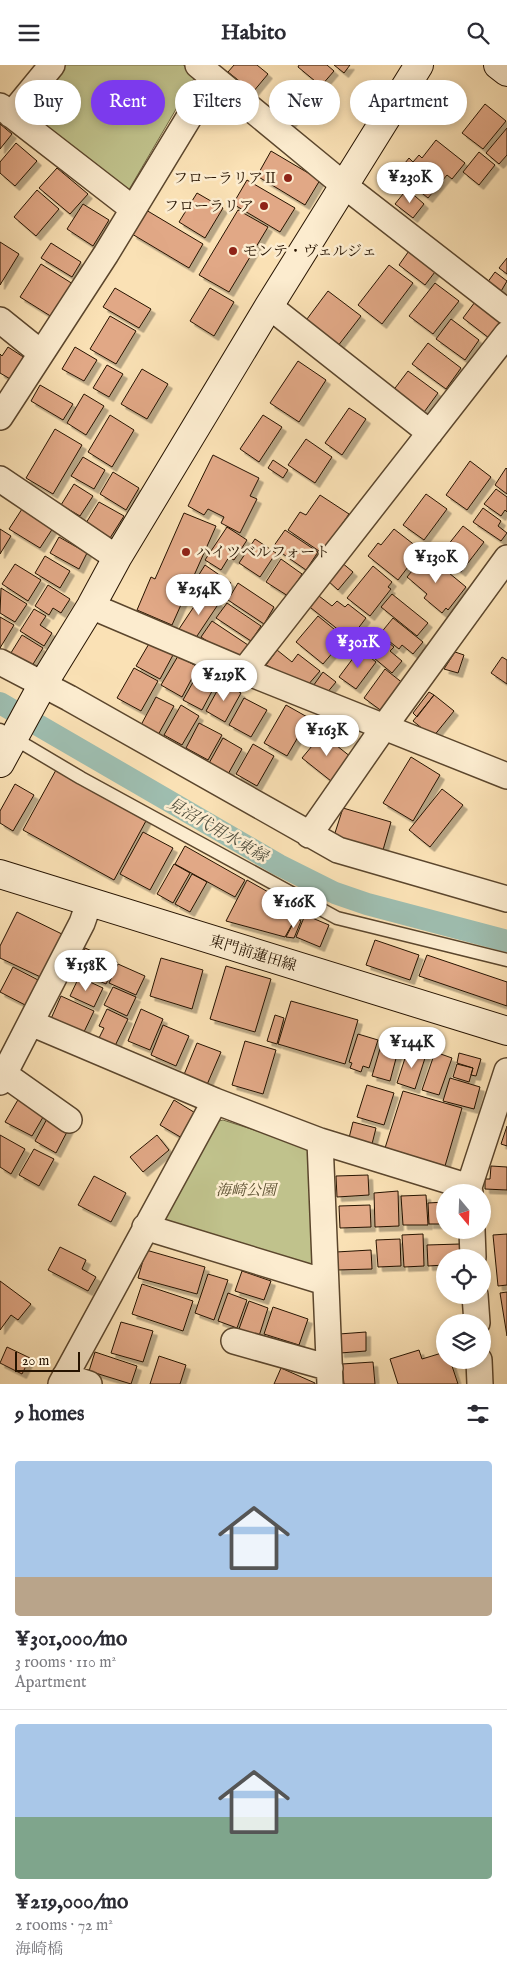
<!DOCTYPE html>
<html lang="en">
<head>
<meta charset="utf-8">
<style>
	:root { --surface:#fff; --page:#f2f2f3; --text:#2b2b33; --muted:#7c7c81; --line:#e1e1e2; --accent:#7c3aed }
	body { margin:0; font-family:"IM FELL English","Noto Serif JP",serif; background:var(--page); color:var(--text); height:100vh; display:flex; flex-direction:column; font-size:19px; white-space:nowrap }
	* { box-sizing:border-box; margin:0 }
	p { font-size:16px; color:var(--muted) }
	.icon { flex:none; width:28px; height:28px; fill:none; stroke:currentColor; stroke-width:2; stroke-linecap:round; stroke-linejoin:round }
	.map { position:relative; height:1319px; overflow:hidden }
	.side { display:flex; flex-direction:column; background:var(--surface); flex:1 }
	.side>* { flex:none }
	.guide { position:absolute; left:15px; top:15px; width:478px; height:45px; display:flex; gap:10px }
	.needle { width:32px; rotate:161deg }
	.fabs { position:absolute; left:436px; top:1119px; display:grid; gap:10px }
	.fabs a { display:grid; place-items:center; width:55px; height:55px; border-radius:50%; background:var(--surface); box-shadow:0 2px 8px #0003; font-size:25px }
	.scale { position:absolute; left:15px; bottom:12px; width:65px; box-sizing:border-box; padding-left:5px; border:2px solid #261300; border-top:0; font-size:14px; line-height:18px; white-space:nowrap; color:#261300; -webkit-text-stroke:4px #fceccf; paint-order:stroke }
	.price { position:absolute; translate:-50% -42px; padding:0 11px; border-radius:18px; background:#fff; color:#222; font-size:16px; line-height:32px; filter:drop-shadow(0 1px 2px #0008) }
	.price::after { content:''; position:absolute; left:50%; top:30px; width:15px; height:11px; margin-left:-8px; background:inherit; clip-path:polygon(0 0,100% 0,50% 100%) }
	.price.active { background:var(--accent); color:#fff }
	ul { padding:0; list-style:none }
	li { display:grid; align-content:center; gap:10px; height:265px; padding:0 15px }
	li+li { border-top:1px solid var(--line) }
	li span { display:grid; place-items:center; height:155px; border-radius:5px; color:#555 }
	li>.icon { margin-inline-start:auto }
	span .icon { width:90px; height:90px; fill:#fffc; stroke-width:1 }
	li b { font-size:21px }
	h2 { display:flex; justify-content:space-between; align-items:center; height:60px; padding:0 15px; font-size:21px }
	.tag { padding:0 18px; border-radius:22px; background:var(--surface); box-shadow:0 2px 8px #0003; font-size:18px; line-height:45px }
	.tag.active { background:var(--accent); color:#fff }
	header { display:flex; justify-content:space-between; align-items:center; height:65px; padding:0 15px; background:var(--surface); font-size:22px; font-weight:800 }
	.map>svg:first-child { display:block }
	.green { fill:#c0c28c; stroke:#736a46 }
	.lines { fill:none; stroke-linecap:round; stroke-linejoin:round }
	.canal { stroke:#9ebdaf; stroke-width:22 }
	.building { fill:#e1a886; stroke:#261300; filter:url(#shadow) }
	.lane-casing { stroke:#5b462d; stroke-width:15 }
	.street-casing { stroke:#5b462d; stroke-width:28 }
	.secondary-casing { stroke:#261300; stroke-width:30 }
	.lane { stroke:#fceccf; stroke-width:12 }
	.street { stroke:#fceccf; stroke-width:25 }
	.secondary { stroke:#fceccf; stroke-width:28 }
	.poi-dot { fill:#8f2418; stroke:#fceccf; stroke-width:2 }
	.labels { text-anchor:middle; stroke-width:5; stroke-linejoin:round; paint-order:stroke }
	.poi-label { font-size:15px; fill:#261300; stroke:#fceccf; text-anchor:end }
	.street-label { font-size:15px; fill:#261300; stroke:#fceccf }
	.park-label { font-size:15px; font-style:italic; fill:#5c5031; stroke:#fceccf }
	.water-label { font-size:16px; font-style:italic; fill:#504e3d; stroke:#fceccf }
</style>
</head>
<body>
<header><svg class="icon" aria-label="menu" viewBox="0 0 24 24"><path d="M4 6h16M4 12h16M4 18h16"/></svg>Habito<svg class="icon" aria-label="search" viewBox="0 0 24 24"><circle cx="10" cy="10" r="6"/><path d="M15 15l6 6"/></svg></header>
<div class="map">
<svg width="507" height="1319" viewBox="0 0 507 1319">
	<defs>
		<filter id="shadow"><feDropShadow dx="4.5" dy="4.5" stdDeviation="0" flood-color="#0004"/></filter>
	</defs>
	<rect width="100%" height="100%" fill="#fae1b5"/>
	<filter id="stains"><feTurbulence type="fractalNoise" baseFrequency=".004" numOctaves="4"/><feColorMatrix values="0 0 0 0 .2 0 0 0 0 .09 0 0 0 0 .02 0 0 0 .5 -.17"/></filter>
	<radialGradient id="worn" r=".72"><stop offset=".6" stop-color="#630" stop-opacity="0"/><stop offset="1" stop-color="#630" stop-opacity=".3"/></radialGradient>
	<path class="green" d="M61,0H183L196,10L127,128L22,48Z
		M223,1055L304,1081L309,1088L316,1202L160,1154L211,1058Z"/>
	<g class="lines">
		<path class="canal" d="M0,638L279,800L335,828L367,839L507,876"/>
	</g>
	<path class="building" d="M234,0H257L268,9L253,27L228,7Z
		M299,0H327L334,6L321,21L298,2Z
		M334,0H350L344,8Z
		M297,18L313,31L291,58L275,44Z
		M485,39L506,56L483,84L462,68Z
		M0,59L12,69L0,84Z
		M507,63V90L499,99L486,88Z
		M436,75L465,98L452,114L447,110L428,133L397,108L409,93L413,97L419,90L422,93Z
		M16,78L37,96L15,121L0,108V97Z
		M271,86L320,115L305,140L257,111Z
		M479,87L495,100L479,120L463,107Z
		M57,103L88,129L70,149L39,123Z
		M247,115L295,143L280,167L233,139Z
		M407,124L424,139L413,153L395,139Z
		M37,125L59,144L36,171L14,152Z
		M197,128L223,143L205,173L179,157Z
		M83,139L109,155L93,181L67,164Z
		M146,145L203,179L189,203L132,169Z
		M238,145L268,162L229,227L199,210Z
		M0,177L19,189L0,220Z
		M51,178L81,197L72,212L41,193Z
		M411,183L438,203L425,220L399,200Z
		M507,193V209L499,203Z
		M41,199L73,219L52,252L20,232Z
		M389,200L413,218L382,259L358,240Z
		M495,207L507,216L500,228L487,218Z
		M435,218L459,236L433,269L409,251Z
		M115,223L151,244L139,263L103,242Z
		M210,223L234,237L214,271L190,256Z
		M328,226L361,251L334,286L301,262Z
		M475,237L501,257L489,273L463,253Z
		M110,251L136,266L116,299L90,284Z
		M451,254L479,275L465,295L436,274Z
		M428,278L461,303L446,324L412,299Z
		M8,282L25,293L12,315L0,308V289L2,291Z
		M75,282L97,295L84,316L62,304Z
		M298,296L326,315L299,357L270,338Z
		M107,300L123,309L109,332L93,323Z
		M142,304L168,319L147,354L121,339Z
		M408,306L438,328L419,354L389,331Z
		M40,320L73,339L63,355L31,336Z
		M84,329L104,341L86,370L67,358Z
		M349,343L366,354L342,390L325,378Z
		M110,350L134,365L112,402L88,387Z
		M263,350L282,362L259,397L240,384Z
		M55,364L82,380L53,429L26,413Z
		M306,374L332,392L315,418L288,400Z
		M213,390L259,413L250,431L257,434L240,468L221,458L224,452L208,444L204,450L188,441Z
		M83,392L105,405L94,424L71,411Z
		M273,395L288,405L283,413L268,403Z
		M470,396L491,412L467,445L446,430Z
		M506,403L507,404V429L495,420Z
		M113,407L139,423L126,445L100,429Z
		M74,419L93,431L80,451L61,440Z
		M496,424L507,432V447L505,445L501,451L484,439Z
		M426,429L447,444L424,475L403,460Z
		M320,430L349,449L322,488L288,465L300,447L306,450Z
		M99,437L124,451L110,473L86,458Z
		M483,443L501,456L498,461L507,468L501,476L473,457Z
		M22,444L53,463L40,483L9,464Z
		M184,448L216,461L172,560L137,545L151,512L155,514Z
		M463,461L484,477L461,507L440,490Z
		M227,462L247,475L234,495L229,492L221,505L205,495Z
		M0,464L11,471L0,489Z
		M394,464L421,485L398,515L368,491L378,478L381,480Z
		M285,465L318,487L306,505L273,482Z
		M59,472L87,488L79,504L50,488Z
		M255,474L276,488L260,512L239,498Z
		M426,489L466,522L448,545L446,543L442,548L424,533L427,529L407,512Z
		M45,491L70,506L60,523L35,508Z
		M281,494L302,509L288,531L266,517Z
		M341,497L353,507L338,525L326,514Z
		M15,499L41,515L28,536L2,519Z
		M205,500L231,518L221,533L195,516Z
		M373,501L392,517L388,522L391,524L370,551L347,533Z
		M238,518L274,542L264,559L228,535Z
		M48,520L70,534L61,548L53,543L49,550L35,541Z
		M1,523L27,539L15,557L0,548Z
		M203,528L219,538L195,574L179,564Z
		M315,528L332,541L337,536L345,542L348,539L366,553L350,574L306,539Z
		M392,529L428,558L417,571L381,542Z
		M227,538L261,561L251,576L216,553Z
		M34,544L46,551L40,560L52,568L44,581L20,566Z
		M318,551L345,573L323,599L296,577Z
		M0,552L14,560L0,583Z
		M393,553L423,577L413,589L402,580L399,584L380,569Z
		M212,556L248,580L237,596L201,572Z
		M375,567L394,582L390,586L402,596L392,608L362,583Z
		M22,570L43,583L30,604L9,591Z
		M150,577L173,590L160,614L136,601Z
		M360,584L376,597L356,624L339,612Z
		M277,585L292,597L298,589L320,606L307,621L266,600Z
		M455,587L464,590L458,608L444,604Z
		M178,591L198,602L182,632L161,620Z
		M502,592L507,595V619L491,608Z
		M134,603L158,616L141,646L117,633Z
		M201,603L219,613L202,645L183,635Z
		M385,604L404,619L383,647L364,633Z
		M323,607L336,617L326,629L311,624Z
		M222,617L241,628L225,657L206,646Z
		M429,627L434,630L417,652L413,648Z
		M434,630L454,646L433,672L413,656Z
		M156,632L174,641L158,670L141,660Z
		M244,633L267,645L251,672L229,660Z
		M181,640L199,651L182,680L164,670Z
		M286,640L309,653L287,691L264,678Z
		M199,658L222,670L208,695L186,683Z
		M322,669L351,692L331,716L302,693Z
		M223,673L242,684L227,711L208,700Z
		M253,679L274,691L257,721L236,709Z
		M411,692L440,710L413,756L383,738Z
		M56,705L147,754L114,815L23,765Z
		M15,719L34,730L13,766L0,758V746Z
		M442,724L463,740L430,782L409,765Z
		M343,743L391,757L383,785L334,771Z
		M143,767L173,783L150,825L120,809Z
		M185,781L245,815L235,832L175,799Z
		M174,799L190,808L173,838L157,829Z
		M192,809L207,817L190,847L175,839Z
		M247,815L300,845L285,872L226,856Z
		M17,847L68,872L47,915L0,893V881Z
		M305,850L329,860L320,882L296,872Z
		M296,853L301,856L294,873L286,872Z
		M375,875L419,890L410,915L366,900Z
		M85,883L117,897L106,919L75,905Z
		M427,890L507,917V941L419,911Z
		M161,893L203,905L192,944L150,931Z
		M118,899L145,911L136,930L109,918Z
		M226,901L271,914L255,967L210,954Z
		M13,902L42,917L29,942L0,927Z
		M79,912L103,923L94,942L70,931Z
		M113,922L136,932L127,951L104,940Z
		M61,931L94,946L82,971L50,956Z
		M291,936L358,955L345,999L278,979Z
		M107,944L128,954L113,985L97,977L104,963L99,961Z
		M141,944L163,954L150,985L128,976Z
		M275,950L284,953L277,979L267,976Z
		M163,960L189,971L176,1001L151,990Z
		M358,969L378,975L369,1003L363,1001L361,1007L350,1003L352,998L349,997Z
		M245,976L276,985L263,1029L232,1020Z
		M382,977L391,980L390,983L398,986L390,1016L372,1011Z
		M197,978L221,987L206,1022L183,1012Z
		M408,984L426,990L415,1024L397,1018Z
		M435,987L452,993L439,1030L422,1025Z
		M459,988L481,994L476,1011L471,1010L473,1003L457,998Z
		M457,999L473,1003L469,1017L453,1012Z
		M450,1013L480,1022L474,1044L443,1036Z
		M367,1020L394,1028L384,1060L357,1052Z
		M403,1026L462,1043L445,1101L385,1083Z
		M19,1033L46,1047L32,1071L5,1057Z
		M174,1035L197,1049L182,1073L160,1060Z
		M48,1052L69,1063L56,1088L35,1076Z
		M353,1057L376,1063L372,1079L349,1073Z
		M507,1061V1081L501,1079Z
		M0,1070L25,1084L11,1109L0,1102Z
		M157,1070L169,1085L143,1107L130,1092Z
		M34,1084L54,1094L39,1121L19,1110Z
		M491,1101L507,1102V1125L485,1124V1114H490Z
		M368,1110L369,1130L337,1132L336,1111Z
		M94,1111L126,1128L111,1157L78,1140Z
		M398,1126L399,1161L375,1162L374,1128Z
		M426,1130L428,1160H403L401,1131Z
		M445,1137V1159H429L428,1138Z
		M370,1140L371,1162L340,1163L339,1141Z
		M423,1169L424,1201L404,1202L402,1170Z
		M507,1169V1220L498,1221L493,1170Z
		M400,1174L401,1201L378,1202L376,1175Z
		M460,1179V1192H445V1200L428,1201L427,1180Z
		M60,1182L86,1195L82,1204L96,1212L88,1226L48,1205Z
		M146,1185L205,1202L197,1229L138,1213Z
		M371,1185L372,1204L337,1205L336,1187Z
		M242,1206L271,1216L264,1235L235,1226Z
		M208,1209L228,1215L214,1255L195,1248Z
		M0,1216L31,1239L18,1255L11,1250L0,1265Z
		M142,1219L193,1236L183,1266L132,1249Z
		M507,1227V1271L500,1228Z
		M228,1228L247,1235L237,1263L218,1256Z
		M249,1236L268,1243L259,1271L239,1264Z
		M273,1242L308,1254L299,1280L264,1269Z
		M121,1257L153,1266L143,1297L111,1288Z
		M366,1267V1286L340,1288L339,1269Z
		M7,1282L30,1293L22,1309L0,1298Z
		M419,1285L422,1294L445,1287V1295H450L458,1319H398L390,1294Z
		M95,1287L137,1301L131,1319L89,1306Z
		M159,1291L186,1300L180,1319H150Z
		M373,1297L375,1319H344L342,1299Z
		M281,1303L315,1318V1319H274Z"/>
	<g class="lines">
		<defs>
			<path id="lane" d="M0,665L81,713L337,853L507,895"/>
			<path id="street" d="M198,0L345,121L507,247
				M0,41L133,144
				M11,50L52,0
				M269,241L430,368
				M0,255L41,288
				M0,352L106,189L213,13
				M0,414L117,493
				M91,541L244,606L507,711
				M0,597L69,633L338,785L507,834
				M244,606L507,269
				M309,770L384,662L507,493
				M31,958L215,1036L320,1076L469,1122
				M4,1009L69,1055
				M0,1017L82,858L89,838
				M320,1076L330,1319
				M470,1128L469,1122L507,1006
				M145,1162L325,1217
				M472,1165L473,1192
				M475,1230L477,1258
				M234,1276L330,1303
				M479,1295L480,1319
				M65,1311L89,1319
				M61,1319L215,1036"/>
			<path id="secondary" d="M498,0L507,7
				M0,698L43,619L91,541L117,493L269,241L419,0
				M0,809L507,966"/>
		</defs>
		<use href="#lane" class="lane-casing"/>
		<use href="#street" class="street-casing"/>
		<use href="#secondary" class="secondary-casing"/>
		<use href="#lane" class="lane"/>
		<use href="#street" class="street"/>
		<use href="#secondary" class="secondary"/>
	</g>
	<g class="poi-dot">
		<circle cx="288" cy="113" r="5"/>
		<circle cx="264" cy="141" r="5"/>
		<circle cx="233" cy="186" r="5"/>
		<circle cx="186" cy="487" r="5"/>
	</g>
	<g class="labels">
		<g class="poi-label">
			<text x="278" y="118">フローラリアⅡ</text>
			<text x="254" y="146">フローラリア</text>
			<text x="243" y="191" text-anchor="start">モンテ・ヴェルジェ</text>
			<text x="196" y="492" text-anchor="start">ハイツベルフォート</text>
		</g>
		<g class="street-label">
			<text transform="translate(253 888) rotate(17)" y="5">東門前蓮田線</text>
		</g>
		<g class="park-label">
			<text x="246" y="1130">海崎公園</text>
		</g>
		<g class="water-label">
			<text transform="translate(218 764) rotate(30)" y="6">見沼代用水東縁</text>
		</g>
	</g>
	<rect width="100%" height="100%" filter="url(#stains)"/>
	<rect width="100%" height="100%" fill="url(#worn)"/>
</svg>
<div class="fabs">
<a><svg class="needle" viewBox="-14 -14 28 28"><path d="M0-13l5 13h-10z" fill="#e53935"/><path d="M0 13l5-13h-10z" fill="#7c7c81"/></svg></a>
<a><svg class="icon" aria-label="locate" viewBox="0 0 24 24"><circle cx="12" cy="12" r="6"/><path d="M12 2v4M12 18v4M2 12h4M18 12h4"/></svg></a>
<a><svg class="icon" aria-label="layers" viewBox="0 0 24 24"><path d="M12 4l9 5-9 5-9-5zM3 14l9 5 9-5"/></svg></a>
</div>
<div class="scale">20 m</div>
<b class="price" style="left:410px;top:139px">¥230K</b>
<b class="price" style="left:436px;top:519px">¥130K</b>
<b class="price" style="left:199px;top:551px">¥254K</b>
<b class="price active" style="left:358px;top:604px">¥301K</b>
<b class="price" style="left:224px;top:637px">¥219K</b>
<b class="price" style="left:327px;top:692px">¥163K</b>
<b class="price" style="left:294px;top:864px">¥166K</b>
<b class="price" style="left:86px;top:927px">¥158K</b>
<b class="price" style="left:412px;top:1004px">¥144K</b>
<div class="guide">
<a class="tag">Buy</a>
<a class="tag active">Rent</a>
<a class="tag">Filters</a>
<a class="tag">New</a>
<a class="tag">Apartment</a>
</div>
</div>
<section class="side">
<h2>9 homes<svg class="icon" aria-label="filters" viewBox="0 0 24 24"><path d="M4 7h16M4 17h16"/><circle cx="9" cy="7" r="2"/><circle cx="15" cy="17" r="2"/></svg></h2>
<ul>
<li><span style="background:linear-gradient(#a9c7e8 75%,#b9a48a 0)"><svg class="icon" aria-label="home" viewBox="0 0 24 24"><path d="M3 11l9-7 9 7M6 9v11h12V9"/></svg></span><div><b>¥301,000/mo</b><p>3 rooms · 110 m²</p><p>Apartment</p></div></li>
<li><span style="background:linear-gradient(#a9c7e8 60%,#7fa58c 0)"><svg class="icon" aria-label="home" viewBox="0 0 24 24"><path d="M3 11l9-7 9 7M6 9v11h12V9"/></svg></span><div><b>¥219,000/mo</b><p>2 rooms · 72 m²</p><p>海崎橋</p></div></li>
</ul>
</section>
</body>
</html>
